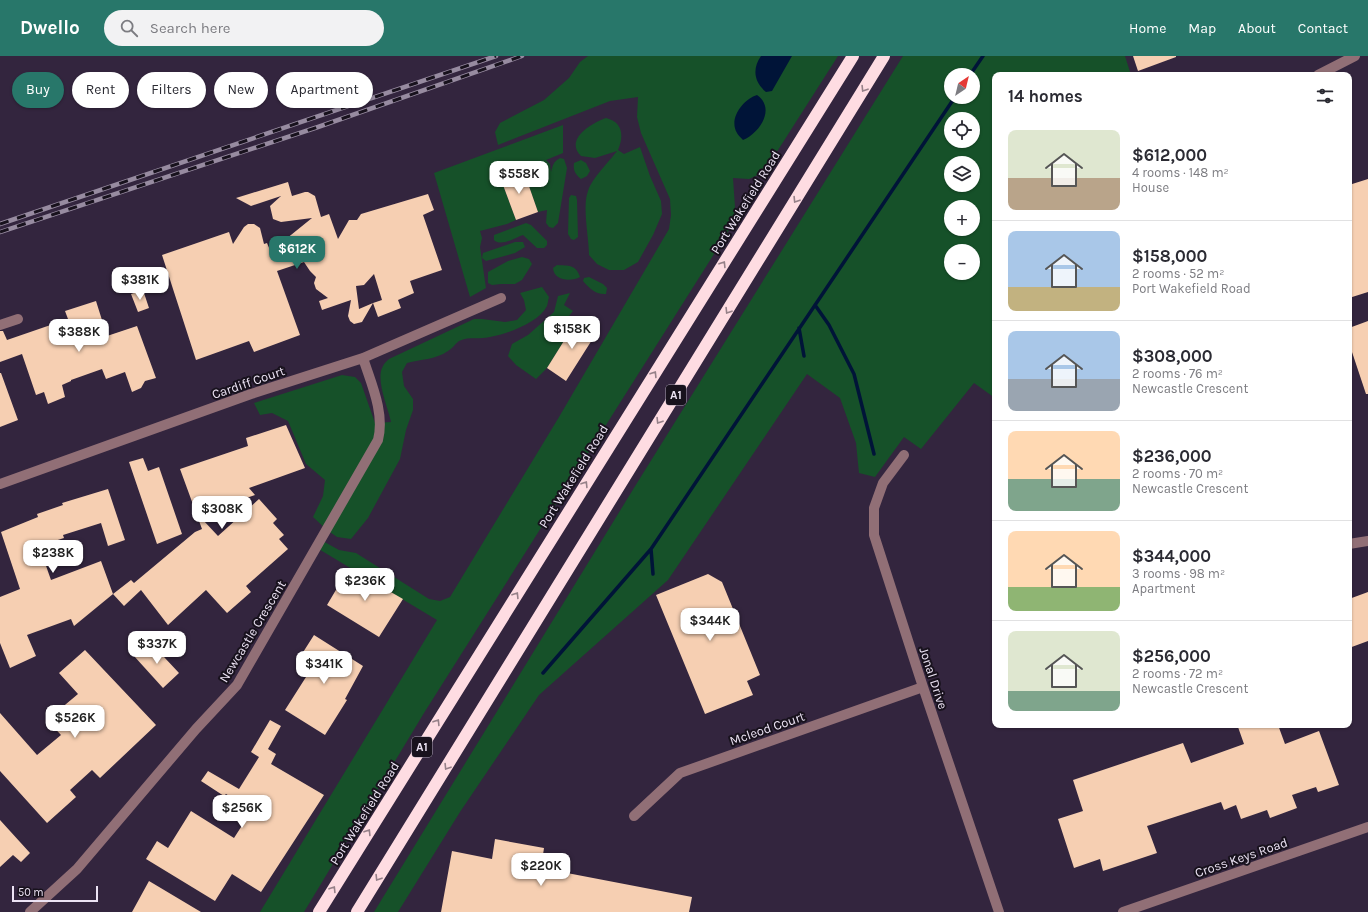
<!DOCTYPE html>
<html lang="en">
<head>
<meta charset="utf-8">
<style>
	:root { --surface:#fff; --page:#f2f2f3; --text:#2b2b33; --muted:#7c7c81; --line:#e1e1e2; --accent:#28776a }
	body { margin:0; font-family:Karla,sans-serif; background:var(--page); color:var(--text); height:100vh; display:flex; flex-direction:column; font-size:15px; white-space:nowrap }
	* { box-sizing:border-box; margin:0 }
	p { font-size:13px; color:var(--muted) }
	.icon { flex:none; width:22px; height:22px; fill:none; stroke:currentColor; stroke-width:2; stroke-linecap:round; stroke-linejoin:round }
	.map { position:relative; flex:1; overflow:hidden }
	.details { position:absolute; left:992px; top:16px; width:360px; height:656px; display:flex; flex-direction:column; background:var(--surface); border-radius:8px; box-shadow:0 1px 3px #0004 }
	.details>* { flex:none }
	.banner { position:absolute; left:12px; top:16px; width:380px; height:36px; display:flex; gap:8px }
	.needle { width:26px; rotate:35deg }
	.buttons { position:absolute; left:944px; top:12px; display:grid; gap:8px }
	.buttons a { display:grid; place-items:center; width:36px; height:36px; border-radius:50%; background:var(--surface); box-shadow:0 1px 3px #0004; font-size:20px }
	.scale { position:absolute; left:12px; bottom:10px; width:86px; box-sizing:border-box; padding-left:4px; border:2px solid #ece3f4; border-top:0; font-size:11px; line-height:14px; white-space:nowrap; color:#ece3f4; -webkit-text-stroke:3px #18121d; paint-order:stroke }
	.price { position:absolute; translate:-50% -34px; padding:0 9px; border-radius:8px; background:#fff; color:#222; font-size:13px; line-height:26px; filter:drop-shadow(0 1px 2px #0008) }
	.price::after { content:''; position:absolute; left:50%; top:24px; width:12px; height:9px; margin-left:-6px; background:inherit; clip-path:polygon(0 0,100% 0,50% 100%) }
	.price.selected { background:var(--accent); color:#fff }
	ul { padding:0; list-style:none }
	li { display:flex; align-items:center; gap:12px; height:100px; padding:0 16px }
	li+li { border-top:1px solid var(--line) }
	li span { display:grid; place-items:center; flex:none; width:112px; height:80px; border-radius:8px; color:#555 }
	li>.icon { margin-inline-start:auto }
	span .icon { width:48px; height:48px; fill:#fffc; stroke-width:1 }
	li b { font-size:17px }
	h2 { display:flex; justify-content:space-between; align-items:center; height:48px; padding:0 16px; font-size:17px }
	.chip { padding:0 14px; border-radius:18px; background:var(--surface); box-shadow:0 1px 3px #0004; font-size:14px; line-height:36px }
	.chip.selected { background:var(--accent); color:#fff }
	header { display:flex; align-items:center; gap:24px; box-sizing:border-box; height:56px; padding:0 20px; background:var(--accent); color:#fff }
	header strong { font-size:19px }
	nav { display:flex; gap:22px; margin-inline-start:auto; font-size:14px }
	.search { width:280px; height:36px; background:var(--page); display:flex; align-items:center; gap:10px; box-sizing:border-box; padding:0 14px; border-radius:22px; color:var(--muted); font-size:15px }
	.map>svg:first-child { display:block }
	.green { fill:#165129; fill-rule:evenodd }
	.water { fill:#001438 }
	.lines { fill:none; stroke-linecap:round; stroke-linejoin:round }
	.stream { stroke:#001438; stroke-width:3.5 }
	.building { fill:#f6cfb2 }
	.minor { stroke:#916f76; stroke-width:10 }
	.highway { stroke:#fedce2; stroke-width:12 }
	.rail-casing { stroke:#978ba0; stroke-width:4.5 }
	.rail { stroke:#18121d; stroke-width:3; stroke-dasharray:9; stroke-linecap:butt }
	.oneway { stroke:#968189 }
	.labels { text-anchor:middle; stroke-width:4; stroke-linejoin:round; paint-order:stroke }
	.shield { fill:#18121d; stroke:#aca4b4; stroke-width:1 }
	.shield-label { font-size:12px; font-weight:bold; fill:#ece3f4 }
	.street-label { font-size:13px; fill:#ece3f4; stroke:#18121d }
</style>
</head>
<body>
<header>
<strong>Dwello</strong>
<div class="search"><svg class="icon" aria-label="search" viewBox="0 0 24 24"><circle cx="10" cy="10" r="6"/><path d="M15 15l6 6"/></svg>Search here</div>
<nav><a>Home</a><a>Map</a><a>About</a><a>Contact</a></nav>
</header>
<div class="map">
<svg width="1368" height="856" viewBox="0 0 1368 856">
	<rect width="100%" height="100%" fill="#33253e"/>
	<path class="green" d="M588,0H838L764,116L749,123L733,122L735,151L733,168L424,657L304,856H260L437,564L317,492L321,484L339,494L356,497L429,543L440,545L450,541L559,361L669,173L671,159L670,143L641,77L637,61L638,41L610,45L498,89L495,76L500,67L544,44L569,22L580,6Z
		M903,0H1125L1131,19H995V342L974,327L921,393L904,381L875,421L859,417L856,387L840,342L807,318L668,524L539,639L460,756L398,856H374L637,427ZM951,19H973V41H951ZM951,63H973V85H951ZM951,107H973V129H951ZM951,151H973V173H951ZM951,195H973V217H951Z
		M606,62C623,66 624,80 618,94L624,98L640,91L650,120L661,145L662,158L653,179L638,206L624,214H609L597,208L589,199C589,182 582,150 588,135C592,122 609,106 617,95L595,102L581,100C564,83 592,67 606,62Z
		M563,69V97L546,104L550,108L551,116C553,109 553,106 560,102L564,103L567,112L558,167L553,172L549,171L546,167L547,154L538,156L523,113L500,123L503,129L516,164L507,168L480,175L482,182L480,191L486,232L470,241L434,117Z
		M581,104L586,107L590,115L587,120L581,123C575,118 573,114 574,107Z
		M571,139L576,140L577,144L578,181L574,184L571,183L568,178L569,142Z
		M526,167L531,169L547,185V189L544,192H537L523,179C515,182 501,191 494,184V179Z
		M515,186H523L525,191L515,197L486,205L482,202L483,197Z
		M522,201L529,203L532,208L522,224L515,228H501L492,229L488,227V216L508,205Z
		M557,209C568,210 576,208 580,221C571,226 554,225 553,212Z
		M589,221L603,228L607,232L606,238C596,239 589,232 583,225L584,222Z
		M542,231L549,241C548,244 548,247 547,250C538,268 502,280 483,282C475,283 467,281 459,285C455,288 452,293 448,295C435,304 421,303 407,307L402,316L404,330L413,343V354L406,374L400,403L368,462L351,483L337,481L327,474L313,461L323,440L325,424L306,408L288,365L272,357L260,359L254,347L342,319L355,321L361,327L375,367L391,366C388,351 375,323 383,310C384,307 387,305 389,303L474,263H482L505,266L517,264L526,254L524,244L520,237Z
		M570,237L564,249L573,255L569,260L577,264L547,312L536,323L516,309L508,300L512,288L528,279L554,256L558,240Z"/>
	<path class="water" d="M761,0H792L772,35L766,36C754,26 752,13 761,0Z
		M757,39C776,52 760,77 743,84C741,82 738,79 737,77C728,62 744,43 757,39Z"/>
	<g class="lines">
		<path class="stream" d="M970,19L983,0
			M815,249L829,269L854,318L874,398
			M799,272L804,300
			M651,493L653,518
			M543,617L651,493L955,41"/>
	</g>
	<path class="building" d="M1133,0H1176V1L1138,15Z
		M523,113L538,156L516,164L503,129L500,123Z
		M1368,123V236L1349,242V129Z
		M288,126L292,140L305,136H308L315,140L321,161L329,158L338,183L349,164H357L361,158L428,138L434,154L423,159L442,214L410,225L414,237L398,244L401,252L378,261L373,247L382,244L374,218L364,229L356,230L359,253L373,247L362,266L354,268L350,265L348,260L351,244L322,254L319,245L328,242L316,233L314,227L316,221L310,215L304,206L277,215L300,279L254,296L249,285L196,304L162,199L229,176L233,188L244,171L248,168H254L260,172L264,188L267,187L272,199L286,194L287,195V194L290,193L286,183L312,162L281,166L273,163L270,150L281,140L251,150L236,142Z
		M143,234L149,252L138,256L131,238Z
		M96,245L107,280L137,270L156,322L145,325L141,332L132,336L125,316L106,323L102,313L71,324V325L62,329L65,341L48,348L44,336L36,339L22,298L0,306V275H3L7,284L68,263L65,255Z
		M577,264L597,276L566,325L547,312Z
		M1368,265V338H1366L1349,287V272Z
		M0,317H1L18,364L0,371Z
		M286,369L305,412L249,432L255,439L215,453L217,459L203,464L218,480L259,443L277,463L273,467L284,479L279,483L288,493L246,530L251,536L227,557L206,534L168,569L141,534L124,550L113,538L131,524L134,527L195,476L202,473L180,413L248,390L246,382Z
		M143,402L148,415L159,411L182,478L157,488L129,406Z
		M108,433L125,484L108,490L101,467L63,479L64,482L39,490L51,524L101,505L113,538L74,570L71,563L27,579L36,600L10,612L0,587V541L20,533L1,476L38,461L37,458L63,449L62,447Z
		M349,512L403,543L379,581L327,549Z
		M708,518L722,526L760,619L747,625L753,639L705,658L656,539Z
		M1368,536V585L1349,592V543Z
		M314,579L363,610L345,643L347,644L325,679L285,654L313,610L300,601Z
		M150,586L179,617L163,632L134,600Z
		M85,594L156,669L100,722L92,714L70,734L76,741L47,767L0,715V657L37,699L61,679L47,664L78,638L59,617Z
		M270,664L281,670L268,693L276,698L271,708L324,739L261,836L232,818L215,845L146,803L157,785L168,792L191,755L234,782L252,754L226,738L224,740L201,725L208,715L239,733L259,701L251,696Z
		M1243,669H1278L1285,688L1319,675L1339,729L1318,736L1316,731L1292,739L1297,752L1270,762L1267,754L1241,763L1236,749L1224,754L1221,746L1147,770L1157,797L1103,815L1100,803L1074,812L1058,763L1083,755L1073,724L1183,687L1191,707L1244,688L1238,671Z
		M0,764L30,797L21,806L13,799L0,811Z
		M495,783L544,792L541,812L692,841L689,856H441L452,795L492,803Z
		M149,825L201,856H132Z"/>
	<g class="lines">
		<path class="minor" d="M1318,19L1355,0
			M0,269L18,263
			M904,399L883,427L874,452V479L923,631L999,856
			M0,428L251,338L363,302L501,242
			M1349,488L1368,485
			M634,760L680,717L923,631
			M30,856L77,813L196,673L237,629L378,384C385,357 371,327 363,302
			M1123,856L1368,771"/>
		<path class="highway" d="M319,856L853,0
			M357,856L884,0"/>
		<defs>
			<path id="rail" d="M0,168L496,0
				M0,176L318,71L522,0"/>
		</defs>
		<use href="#rail" class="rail-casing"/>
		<use href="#rail" class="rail"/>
	</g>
	<defs><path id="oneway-chevron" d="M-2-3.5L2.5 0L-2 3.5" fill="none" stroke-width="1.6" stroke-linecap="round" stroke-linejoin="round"/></defs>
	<g class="oneway">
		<use href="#oneway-chevron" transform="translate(864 33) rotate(122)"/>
		<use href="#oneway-chevron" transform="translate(796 144) rotate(122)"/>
		<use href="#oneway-chevron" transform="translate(723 208) rotate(-58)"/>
		<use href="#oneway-chevron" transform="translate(728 255) rotate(122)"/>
		<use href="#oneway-chevron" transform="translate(654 318) rotate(-58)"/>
		<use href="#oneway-chevron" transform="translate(659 365) rotate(122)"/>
		<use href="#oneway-chevron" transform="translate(585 428) rotate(-58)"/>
		<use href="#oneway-chevron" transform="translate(516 539) rotate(-58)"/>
		<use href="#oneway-chevron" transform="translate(437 666) rotate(-58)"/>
		<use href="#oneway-chevron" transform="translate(447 711) rotate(122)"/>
		<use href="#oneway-chevron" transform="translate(368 776) rotate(-58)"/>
		<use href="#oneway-chevron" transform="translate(378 822) rotate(122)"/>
		<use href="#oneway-chevron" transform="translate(333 833) rotate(-58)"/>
	</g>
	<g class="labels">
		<g class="shield">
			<rect x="666" y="329" width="20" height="20" rx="3"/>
			<rect x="412" y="681" width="20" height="20" rx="3"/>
		</g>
		<g class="shield-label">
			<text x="676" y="343">A1</text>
			<text x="422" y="695">A1</text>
		</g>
		<g class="street-label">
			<text transform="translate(745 146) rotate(-58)" y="5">Port Wakefield Road</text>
			<text transform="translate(248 326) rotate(-19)" y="5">Cardiff Court</text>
			<text transform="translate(573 420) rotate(-58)" y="5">Port Wakefield Road</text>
			<text transform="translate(252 575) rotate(-59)" y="5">Newcastle Crescent</text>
			<text transform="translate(934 622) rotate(72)" y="5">Jonal Drive</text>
			<text transform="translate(767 672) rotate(-19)" y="5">Mcleod Court</text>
			<text transform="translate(364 757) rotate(-58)" y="5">Port Wakefield Road</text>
			<text transform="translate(1241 801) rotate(-19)" y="5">Cross Keys Road</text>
		</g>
	</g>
</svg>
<div class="buttons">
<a><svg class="needle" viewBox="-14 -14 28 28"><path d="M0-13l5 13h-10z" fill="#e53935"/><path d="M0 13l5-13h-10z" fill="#7c7c81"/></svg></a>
<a><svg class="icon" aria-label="locate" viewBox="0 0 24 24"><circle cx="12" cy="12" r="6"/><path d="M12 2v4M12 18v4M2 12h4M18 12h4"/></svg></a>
<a><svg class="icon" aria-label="layers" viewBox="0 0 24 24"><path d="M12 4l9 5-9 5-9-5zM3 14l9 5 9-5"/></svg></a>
<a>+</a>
<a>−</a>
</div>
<div class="scale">50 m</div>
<b class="price" style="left:519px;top:139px">$558K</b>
<b class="price selected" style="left:297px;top:214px">$612K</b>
<b class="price" style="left:140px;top:245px">$381K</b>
<b class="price" style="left:572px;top:294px">$158K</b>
<b class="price" style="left:79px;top:297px">$388K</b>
<b class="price" style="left:222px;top:474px">$308K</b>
<b class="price" style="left:53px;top:518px">$238K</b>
<b class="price" style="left:365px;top:546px">$236K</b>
<b class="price" style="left:710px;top:586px">$344K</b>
<b class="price" style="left:157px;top:609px">$337K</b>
<b class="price" style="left:324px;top:629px">$341K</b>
<b class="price" style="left:75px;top:683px">$526K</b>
<b class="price" style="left:242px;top:773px">$256K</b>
<b class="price" style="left:541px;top:831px">$220K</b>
<div class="banner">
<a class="chip selected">Buy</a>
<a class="chip">Rent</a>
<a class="chip">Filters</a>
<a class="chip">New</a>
<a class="chip">Apartment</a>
</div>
<section class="details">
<h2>14 homes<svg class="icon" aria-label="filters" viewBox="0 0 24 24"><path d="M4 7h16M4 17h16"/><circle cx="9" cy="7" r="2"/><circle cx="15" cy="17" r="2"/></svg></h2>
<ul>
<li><span style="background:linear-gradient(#dfe7d0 60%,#b9a48a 0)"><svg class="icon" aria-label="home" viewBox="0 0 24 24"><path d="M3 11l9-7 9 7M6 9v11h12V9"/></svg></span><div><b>$612,000</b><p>4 rooms · 148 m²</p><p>House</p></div></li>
<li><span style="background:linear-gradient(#a9c7e8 70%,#c2b280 0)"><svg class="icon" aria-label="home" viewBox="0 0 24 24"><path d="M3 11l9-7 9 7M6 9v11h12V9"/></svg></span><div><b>$158,000</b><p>2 rooms · 52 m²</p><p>Port Wakefield Road</p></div></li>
<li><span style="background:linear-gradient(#a9c7e8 60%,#9aa5b1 0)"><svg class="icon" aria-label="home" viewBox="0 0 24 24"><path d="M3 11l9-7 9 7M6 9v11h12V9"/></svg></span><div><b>$308,000</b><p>2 rooms · 76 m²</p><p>Newcastle Crescent</p></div></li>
<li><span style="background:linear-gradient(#ffd9b3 60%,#7fa58c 0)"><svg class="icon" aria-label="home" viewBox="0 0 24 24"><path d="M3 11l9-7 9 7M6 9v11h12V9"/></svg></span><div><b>$236,000</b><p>2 rooms · 70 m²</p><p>Newcastle Crescent</p></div></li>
<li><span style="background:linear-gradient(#ffd9b3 70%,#8fb573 0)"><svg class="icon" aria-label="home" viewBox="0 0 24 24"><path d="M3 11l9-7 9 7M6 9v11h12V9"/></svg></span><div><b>$344,000</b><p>3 rooms · 98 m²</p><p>Apartment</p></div></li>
<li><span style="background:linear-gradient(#dfe7d0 75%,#7fa58c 0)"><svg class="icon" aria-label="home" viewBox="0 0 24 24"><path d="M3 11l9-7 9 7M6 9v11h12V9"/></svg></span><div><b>$256,000</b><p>2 rooms · 72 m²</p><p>Newcastle Crescent</p></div></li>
</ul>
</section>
</div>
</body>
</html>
